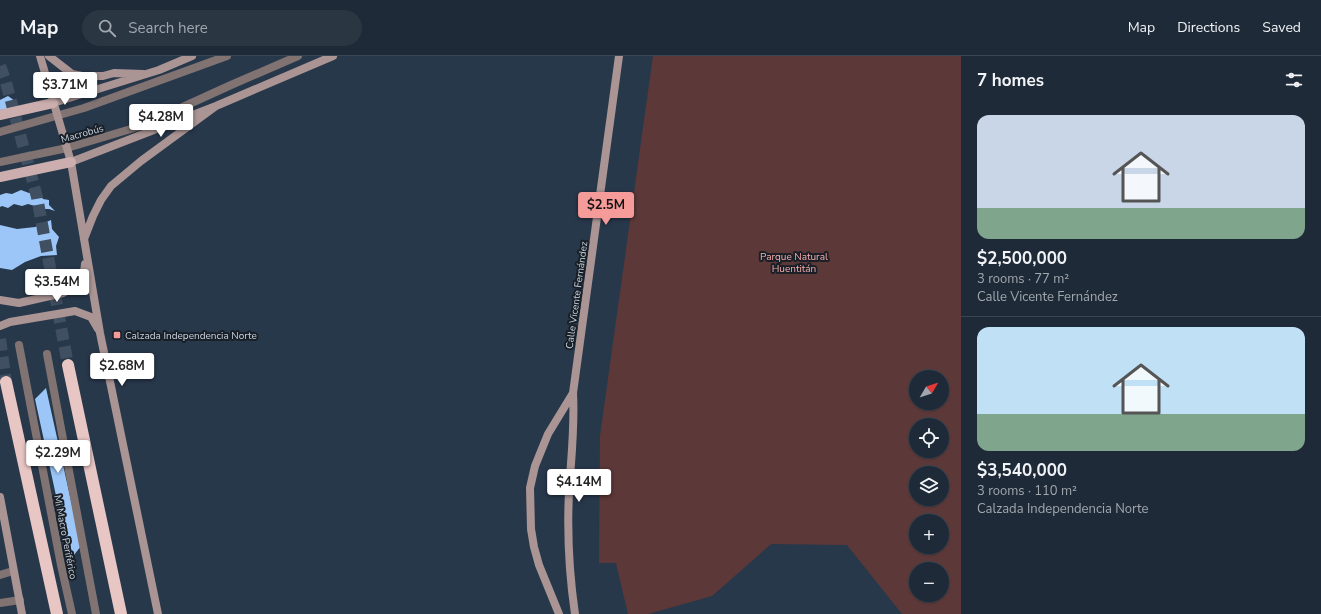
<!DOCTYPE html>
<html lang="en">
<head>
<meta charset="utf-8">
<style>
	:root { --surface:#1e2a38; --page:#2b3643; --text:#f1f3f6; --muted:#a1a7ae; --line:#3c4653; --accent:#f59b9a }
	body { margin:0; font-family:"Nunito Sans",sans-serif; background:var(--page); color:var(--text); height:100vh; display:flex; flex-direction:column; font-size:15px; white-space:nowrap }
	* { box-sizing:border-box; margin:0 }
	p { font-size:13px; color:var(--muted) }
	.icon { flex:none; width:22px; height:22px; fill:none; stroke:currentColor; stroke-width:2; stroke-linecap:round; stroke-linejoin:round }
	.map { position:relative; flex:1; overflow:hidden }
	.sheet { display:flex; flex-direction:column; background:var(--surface); width:360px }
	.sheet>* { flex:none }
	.needle { width:26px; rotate:51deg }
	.controls { position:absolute; left:909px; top:314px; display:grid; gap:8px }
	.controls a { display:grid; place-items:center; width:40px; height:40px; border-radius:50%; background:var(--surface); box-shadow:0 1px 3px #0004,0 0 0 1px var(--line); font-size:20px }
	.price { position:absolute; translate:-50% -34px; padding:0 9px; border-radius:4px; background:#fff; color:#222; font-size:13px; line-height:26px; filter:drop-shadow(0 1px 2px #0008) }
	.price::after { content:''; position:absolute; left:50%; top:24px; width:12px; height:9px; margin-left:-6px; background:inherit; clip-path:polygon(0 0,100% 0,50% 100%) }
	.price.on { background:var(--accent); color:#111 }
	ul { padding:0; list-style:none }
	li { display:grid; align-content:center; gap:8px; height:212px; padding:0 16px }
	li+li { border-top:1px solid var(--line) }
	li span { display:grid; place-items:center; height:124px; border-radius:12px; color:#555 }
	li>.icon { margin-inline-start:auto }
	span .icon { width:72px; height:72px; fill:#fffc; stroke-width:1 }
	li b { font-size:17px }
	h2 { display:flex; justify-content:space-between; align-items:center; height:48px; padding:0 16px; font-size:17px }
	header { display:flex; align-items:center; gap:24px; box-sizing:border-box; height:56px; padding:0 20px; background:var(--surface); border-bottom:1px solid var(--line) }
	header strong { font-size:19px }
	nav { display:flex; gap:22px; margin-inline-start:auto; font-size:14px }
	.search { width:280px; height:36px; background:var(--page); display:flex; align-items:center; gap:10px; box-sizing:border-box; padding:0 14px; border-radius:22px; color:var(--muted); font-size:15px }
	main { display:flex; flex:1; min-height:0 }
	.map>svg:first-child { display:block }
	.green { fill:#5d3838; fill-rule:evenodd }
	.building { fill:#9cc6f8 }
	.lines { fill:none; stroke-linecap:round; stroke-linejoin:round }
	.highway-tunnel { stroke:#404f61; stroke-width:12; stroke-dasharray:12 6; stroke-linecap:butt }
	.lane { stroke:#817372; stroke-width:8 }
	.secondary { stroke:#ab9594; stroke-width:8 }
	.primary { stroke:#cbaead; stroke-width:10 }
	.highway { stroke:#e8c6c4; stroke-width:12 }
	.poi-dot { fill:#f59b9a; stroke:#181f27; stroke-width:1.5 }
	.labels { text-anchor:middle; stroke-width:4; stroke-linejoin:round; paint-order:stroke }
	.street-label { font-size:10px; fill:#c8d2de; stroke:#181f27 }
	.park-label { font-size:10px; fill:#faadab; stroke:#181f27 }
	.poi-label { font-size:10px; fill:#c8d2de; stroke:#181f27; text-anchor:start }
</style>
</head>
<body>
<header>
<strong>Map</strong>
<div class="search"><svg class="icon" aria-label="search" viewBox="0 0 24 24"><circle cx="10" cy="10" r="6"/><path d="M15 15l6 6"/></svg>Search here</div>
<nav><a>Map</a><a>Directions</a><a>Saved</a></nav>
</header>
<main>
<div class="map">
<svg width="961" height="558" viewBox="0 0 961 558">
	<rect width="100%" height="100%" fill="#28384b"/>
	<path class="green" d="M653,0H961V558H902L847,489L771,488L712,540L648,558H628L616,507H599L600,380ZM916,321H942V347H916ZM916,369H942V395H916ZM916,417H942V443H916ZM916,465H942V491H916ZM916,513H942V539H916Z"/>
	<path class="building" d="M8,40L15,45L11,53L0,54V44Z
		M21,134L29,137L38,136L43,143L49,144V149L55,155L49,153H44L39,156L35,150L28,148L22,150L14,148L8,152L2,150L0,151V139L6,137L12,138Z
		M51,164L52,173L59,181L56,190L57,199L41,200L25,206L12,214L0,212V169L17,173L35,171Z
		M46,332L81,490L70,504L35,343Z"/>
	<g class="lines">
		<path class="highway-tunnel" d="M0,10L5,23L37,141L68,309
			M0,283L6,326"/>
		<path class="lane" d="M0,76L84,52L227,0
			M0,106L67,92L141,70L231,29L298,0
			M19,289L61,509L72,558
			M47,298L96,558
			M0,519L13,515
			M0,547L20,544"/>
		<path class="secondary" d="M40,0L71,106L100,277L158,558
			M49,0L72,18L82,20H103L114,17L143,18
			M53,47L159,14L192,0
			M71,106L216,50L333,0
			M84,183L93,160L101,144L111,130L141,105L216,50
			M0,244L19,247L63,237C77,229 84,224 85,208
			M0,270L10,266L75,255L91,261L98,273
			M0,441L22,558
			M559,558L539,509L534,491L531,473L530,432L535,410L548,378L573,337
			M575,558C569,517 567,477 569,436C571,403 575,370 573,337L619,0"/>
		<path class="primary" d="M0,59L53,47
			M0,121L71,106"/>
		<path class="highway" d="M68,309L121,558
			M6,326L57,558"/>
	</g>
	<rect class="poi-dot" x="113" y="275" width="8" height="8" rx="2"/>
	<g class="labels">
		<g class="street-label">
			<text transform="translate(82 77) rotate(-16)" y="4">Macrobús</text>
			<text transform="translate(576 239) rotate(-82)" y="4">Calle Vicente Fernández</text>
			<text transform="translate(66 481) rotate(79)" y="4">Mi Macro Periférico</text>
		</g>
		<g class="park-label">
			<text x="794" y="204">Parque Natural<tspan x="794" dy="12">Huentitán</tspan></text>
		</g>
		<g class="poi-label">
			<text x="125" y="283">Calzada Independencia Norte</text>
		</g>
	</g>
</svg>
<div class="controls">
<a><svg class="needle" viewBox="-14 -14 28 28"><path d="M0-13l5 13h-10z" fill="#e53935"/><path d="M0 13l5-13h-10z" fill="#a1a7ae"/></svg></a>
<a><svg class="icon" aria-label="locate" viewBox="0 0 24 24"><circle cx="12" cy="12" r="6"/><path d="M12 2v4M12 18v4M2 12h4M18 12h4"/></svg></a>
<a><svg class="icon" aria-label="layers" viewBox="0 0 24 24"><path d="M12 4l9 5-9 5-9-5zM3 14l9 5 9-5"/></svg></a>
<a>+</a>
<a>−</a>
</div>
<b class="price" style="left:65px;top:50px">$3.71M</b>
<b class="price" style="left:161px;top:82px">$4.28M</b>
<b class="price on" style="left:606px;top:170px">$2.5M</b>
<b class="price" style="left:57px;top:247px">$3.54M</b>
<b class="price" style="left:122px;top:331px">$2.68M</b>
<b class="price" style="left:58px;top:418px">$2.29M</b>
<b class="price" style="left:579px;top:447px">$4.14M</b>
</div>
<section class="sheet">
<h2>7 homes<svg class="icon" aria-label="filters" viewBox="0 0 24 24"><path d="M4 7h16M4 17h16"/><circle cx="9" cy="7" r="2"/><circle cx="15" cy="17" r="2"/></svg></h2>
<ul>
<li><span style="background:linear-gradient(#c9d6e8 75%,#7fa58c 0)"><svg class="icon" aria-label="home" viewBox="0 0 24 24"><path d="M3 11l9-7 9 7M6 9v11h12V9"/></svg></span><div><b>$2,500,000</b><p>3 rooms · 77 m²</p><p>Calle Vicente Fernández</p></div></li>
<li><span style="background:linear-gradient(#bfe0f5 70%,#7fa58c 0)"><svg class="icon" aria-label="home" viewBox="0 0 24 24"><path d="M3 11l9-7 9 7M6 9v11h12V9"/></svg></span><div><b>$3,540,000</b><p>3 rooms · 110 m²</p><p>Calzada Independencia Norte</p></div></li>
</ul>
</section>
</main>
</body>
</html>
